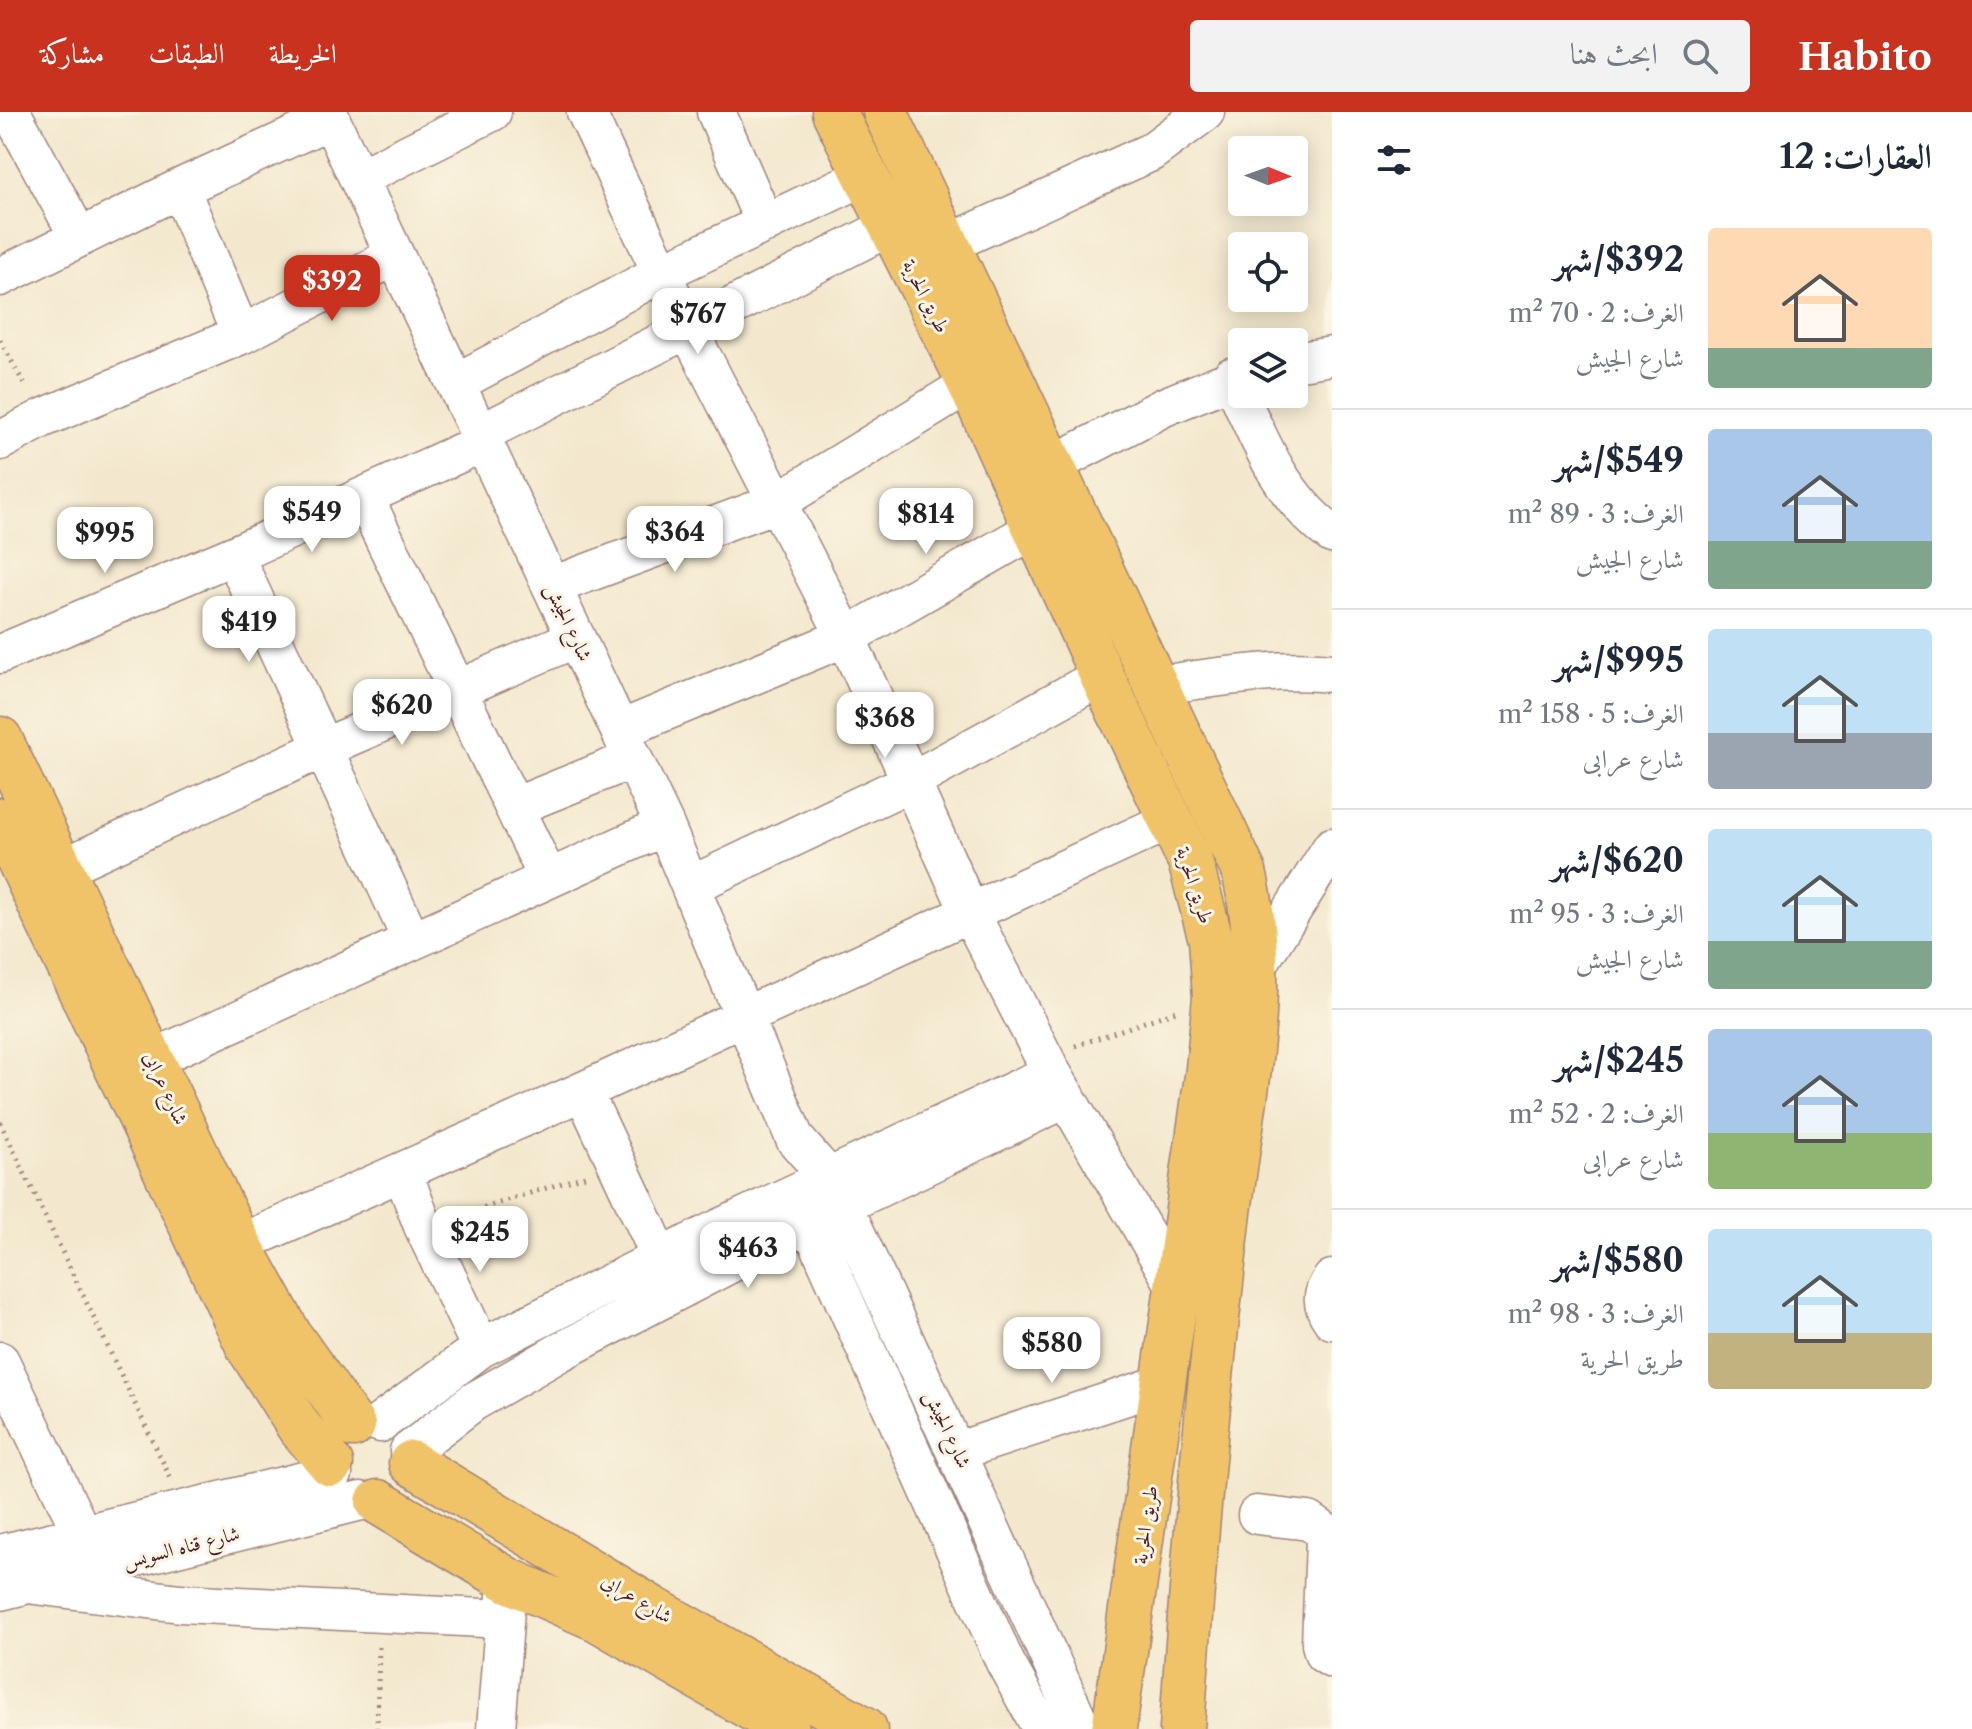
<!DOCTYPE html>
<html lang="ar">
<head>
<meta charset="utf-8">
<style>
	:root { --surface:#fff; --page:#f2f2f3; --text:#1f2937; --muted:#747a83; --line:#e0e1e3; --accent:#c8321e }
	body { margin:0; font-family:"Libre Caslon Text",Amiri,serif; background:var(--page); color:var(--text); direction:rtl; height:100vh; display:flex; flex-direction:column; font-size:30px; white-space:nowrap }
	* { box-sizing:border-box; margin:0 }
	p { font-size:26px; color:var(--muted) }
	.icon { flex:none; width:44px; height:44px; fill:none; stroke:currentColor; stroke-width:2; stroke-linecap:round; stroke-linejoin:round }
	.map { position:relative; flex:1; overflow:hidden; direction:ltr }
	.details { display:flex; flex-direction:column; background:var(--surface); width:640px }
	.details>* { flex:none }
	.needle { width:52px; rotate:91deg }
	.controls { position:absolute; left:1228px; top:24px; display:grid; gap:16px }
	.controls a { display:grid; place-items:center; width:80px; height:80px; border-radius:8px; background:var(--surface); box-shadow:0 4px 20px #0003; font-size:40px }
	.price { position:absolute; translate:-50% -68px; padding:0 18px; border-radius:16px; background:#fff; color:#222; font-size:26px; line-height:52px; filter:drop-shadow(0 2px 4px #0008) }
	.price::after { content:''; position:absolute; left:50%; top:48px; width:24px; height:18px; margin-left:-12px; background:inherit; clip-path:polygon(0 0,100% 0,50% 100%) }
	.price.current { background:var(--accent); color:#fff }
	ul { padding:0; list-style:none }
	li { display:flex; align-items:center; gap:24px; height:200px; padding:0 40px }
	li+li { border-top:2px solid var(--line) }
	li span { display:grid; place-items:center; flex:none; width:224px; height:160px; border-radius:8px; color:#555 }
	li>.icon { margin-inline-start:auto }
	span .icon { width:96px; height:96px; fill:#fffc; stroke-width:1 }
	li b { font-size:34px }
	h2 { display:flex; justify-content:space-between; align-items:center; height:96px; padding:0 40px; font-size:34px }
	header { display:flex; align-items:center; gap:48px; box-sizing:border-box; height:112px; padding:0 40px; background:var(--accent); color:#fff }
	header strong { font-size:38px }
	nav { display:flex; gap:44px; margin-inline-start:auto; font-size:28px }
	.search { width:560px; height:72px; background:var(--page); display:flex; align-items:center; gap:20px; box-sizing:border-box; padding:0 28px; border-radius:8px; color:var(--muted); font-size:30px }
	main { display:flex; flex:1; min-height:0 }
	.map>svg:first-child { display:block }
	.lines { fill:none; stroke-linecap:round; stroke-linejoin:round }
	.minor-casing { stroke:#9e847c; stroke-width:41 }
	.major-casing { stroke:#9e847c; stroke-width:47 }
	.path { stroke:#9e847c; stroke-width:5; stroke-dasharray:2 6; stroke-linecap:butt }
	.minor { stroke:#fff; stroke-width:38 }
	.major { stroke:#f1c369; stroke-width:44 }
	.labels { text-anchor:middle; stroke-width:6; stroke-linejoin:round; paint-order:stroke }
	.street-label { font-size:20px; fill:#4a1f2b; stroke:#fcf5e5 }
</style>
</head>
<body>
<header>
<strong>Habito</strong>
<div class="search"><svg class="icon" aria-label="search" viewBox="0 0 24 24"><circle cx="10" cy="10" r="6"/><path d="M15 15l6 6"/></svg>ابحث هنا</div>
<nav><a>الخريطة</a><a>الطبقات</a><a>مشاركة</a></nav>
</header>
<main>
<section class="details">
<h2>العقارات: 12<svg class="icon" aria-label="filters" viewBox="0 0 24 24"><path d="M4 7h16M4 17h16"/><circle cx="9" cy="7" r="2"/><circle cx="15" cy="17" r="2"/></svg></h2>
<ul>
<li><span style="background:linear-gradient(#ffd9b3 75%,#7fa58c 0)"><svg class="icon" aria-label="home" viewBox="0 0 24 24"><path d="M3 11l9-7 9 7M6 9v11h12V9"/></svg></span><div><b>$392/شهر</b><p>الغرف: 2 · 70 m²</p><p>شارع الجيش</p></div></li>
<li><span style="background:linear-gradient(#a9c7e8 70%,#7fa58c 0)"><svg class="icon" aria-label="home" viewBox="0 0 24 24"><path d="M3 11l9-7 9 7M6 9v11h12V9"/></svg></span><div><b>$549/شهر</b><p>الغرف: 3 · 89 m²</p><p>شارع الجيش</p></div></li>
<li><span style="background:linear-gradient(#bfe0f5 65%,#9aa5b1 0)"><svg class="icon" aria-label="home" viewBox="0 0 24 24"><path d="M3 11l9-7 9 7M6 9v11h12V9"/></svg></span><div><b>$995/شهر</b><p>الغرف: 5 · 158 m²</p><p>شارع عرابى</p></div></li>
<li><span style="background:linear-gradient(#bfe0f5 70%,#7fa58c 0)"><svg class="icon" aria-label="home" viewBox="0 0 24 24"><path d="M3 11l9-7 9 7M6 9v11h12V9"/></svg></span><div><b>$620/شهر</b><p>الغرف: 3 · 95 m²</p><p>شارع الجيش</p></div></li>
<li><span style="background:linear-gradient(#a9c7e8 65%,#8fb573 0)"><svg class="icon" aria-label="home" viewBox="0 0 24 24"><path d="M3 11l9-7 9 7M6 9v11h12V9"/></svg></span><div><b>$245/شهر</b><p>الغرف: 2 · 52 m²</p><p>شارع عرابى</p></div></li>
<li><span style="background:linear-gradient(#bfe0f5 65%,#c2b280 0)"><svg class="icon" aria-label="home" viewBox="0 0 24 24"><path d="M3 11l9-7 9 7M6 9v11h12V9"/></svg></span><div><b>$580/شهر</b><p>الغرف: 3 · 98 m²</p><p>طريق الحرية</p></div></li>
</ul>
</section>
<div class="map">
<svg width="1332" height="1617" viewBox="0 0 1332 1617">
	<rect width="100%" height="100%" fill="#fcf5e5"/>
	<filter id="ink" filterUnits="userSpaceOnUse"><feTurbulence type="fractalNoise" baseFrequency=".0125" numOctaves="2"/><feDisplacementMap in="SourceGraphic" scale="16" xChannelSelector="R" yChannelSelector="G"/><feConvolveMatrix kernelMatrix="1 2 1 2 8 2 1 2 1" color-interpolation-filters="sRGB"/></filter>
	<filter id="wash" filterUnits="userSpaceOnUse"><feTurbulence type="fractalNoise" baseFrequency=".006" numOctaves="4" result="noise"/><feDisplacementMap in="SourceGraphic" scale="32" xChannelSelector="R" yChannelSelector="G"/><feGaussianBlur stdDeviation="1.8" result="paint"/><feColorMatrix in="noise" values="0 0 0 0 0 0 0 0 0 0 0 0 0 0 0 0 0 1.4 0 .05"/><feComposite in="paint" operator="in"/></filter>
	<g filter="url(#wash)">
		<rect width="100%" height="100%" fill="#f3e8cd"/>
	</g>
	<g filter="url(#ink)">
		<g class="lines">
			<defs>
				<path id="minor" d="M11,0L79,125
					M327,0L665,714L795,1027L830,1067L843,1093L1082,1617
					M586,0L687,215L846,525L970,801L1052,961L1179,1180
					M716,0L765,112
					M359,66L492,0
					M180,76L241,223
					M946,133L1151,40L1205,0
					M0,165L180,76L331,7
					M1294,250L1332,244
					M1231,265C1257,322 1279,384 1332,422
					M456,271L661,161L865,64
					M478,323L891,114
					M0,329L43,306L241,223L395,144
					M1052,353L1164,295L1242,263
					M364,385L548,766
					M234,443L412,829
					M552,474L776,391L970,272
					M0,542L234,443L482,331
					M1157,573C1215,566 1274,555 1332,561
					M620,618L846,525L1036,416
					M514,695L633,647
					M60,757L321,637L576,526
					M690,774L910,670L1102,564
					M1257,854L1332,735
					M152,947L665,714
					M583,979L661,1146
					M403,1061L423,1114L481,1236
					M800,1089L1005,1550L1042,1617
					M239,1132L583,979L1171,708
					M1332,1167C1321,1182 1321,1192 1332,1208
					M0,1249L82,1422
					M380,1311L481,1236L712,1120L1052,961
					M409,1339L473,1290L560,1240L843,1093L1067,986
					M958,1339L1166,1271
					M1257,1403L1309,1409L1322,1418L1325,1429L1321,1532L1324,1542L1332,1547
					M0,1442L333,1362
					M35,1473L180,1491L504,1507
					M0,1479L361,1389
					M496,1617L506,1484"/>
				<path id="major" d="M834,0L970,272L1102,564L1190,749L1211,828L1215,885L1208,957L1114,1617
					M885,0L1244,760C1272,874 1241,995 1228,1109C1208,1278 1193,1448 1182,1617
					M0,627L239,1132L290,1224L353,1313
					M0,708L249,1236L299,1315L331,1352
					M411,1351L655,1498L865,1617
					M378,1390L508,1468L597,1507L787,1617"/>
			</defs>
			<use href="#minor" class="minor-casing"/>
			<use href="#major" class="major-casing"/>
			<path class="path" d="M0,228L27,277
				M1075,934L1179,898
				M0,1010L171,1367
				M453,1105L585,1064
				M377,1617L379,1534"/>
			<use href="#minor" class="minor"/>
			<use href="#major" class="major"/>
		</g>
	</g>
	<g class="labels">
		<g class="street-label">
			<text transform="translate(926 184) rotate(63)" y="7">طريق الحرية</text>
			<text transform="translate(569 510) rotate(65)" y="7">شارع الجيش</text>
			<text transform="translate(1195 773) rotate(72)" y="7">طريق الحرية</text>
			<text transform="translate(166 976) rotate(65)" y="7">شارع عرابى</text>
			<text transform="translate(948 1317) rotate(65)" y="7">شارع الجيش</text>
			<text transform="translate(1145 1413) rotate(-82)" y="7">طريق الحرية</text>
			<text transform="translate(181 1435) rotate(-14)" y="7">شارع قناه السويس</text>
			<text transform="translate(637 1486) rotate(31)" y="7">شارع عرابى</text>
		</g>
	</g>
</svg>
<div class="controls">
<a><svg class="needle" viewBox="-14 -14 28 28"><path d="M0-13l5 13h-10z" fill="#e53935"/><path d="M0 13l5-13h-10z" fill="#747a83"/></svg></a>
<a><svg class="icon" aria-label="locate" viewBox="0 0 24 24"><circle cx="12" cy="12" r="6"/><path d="M12 2v4M12 18v4M2 12h4M18 12h4"/></svg></a>
<a><svg class="icon" aria-label="layers" viewBox="0 0 24 24"><path d="M12 4l9 5-9 5-9-5zM3 14l9 5 9-5"/></svg></a>
</div>
<b class="price current" style="left:332px;top:211px">$392</b>
<b class="price" style="left:698px;top:244px">$767</b>
<b class="price" style="left:312px;top:442px">$549</b>
<b class="price" style="left:926px;top:444px">$814</b>
<b class="price" style="left:675px;top:462px">$364</b>
<b class="price" style="left:105px;top:463px">$995</b>
<b class="price" style="left:249px;top:552px">$419</b>
<b class="price" style="left:402px;top:635px">$620</b>
<b class="price" style="left:885px;top:648px">$368</b>
<b class="price" style="left:480px;top:1162px">$245</b>
<b class="price" style="left:748px;top:1178px">$463</b>
<b class="price" style="left:1052px;top:1273px">$580</b>
</div>
</main>
</body>
</html>
